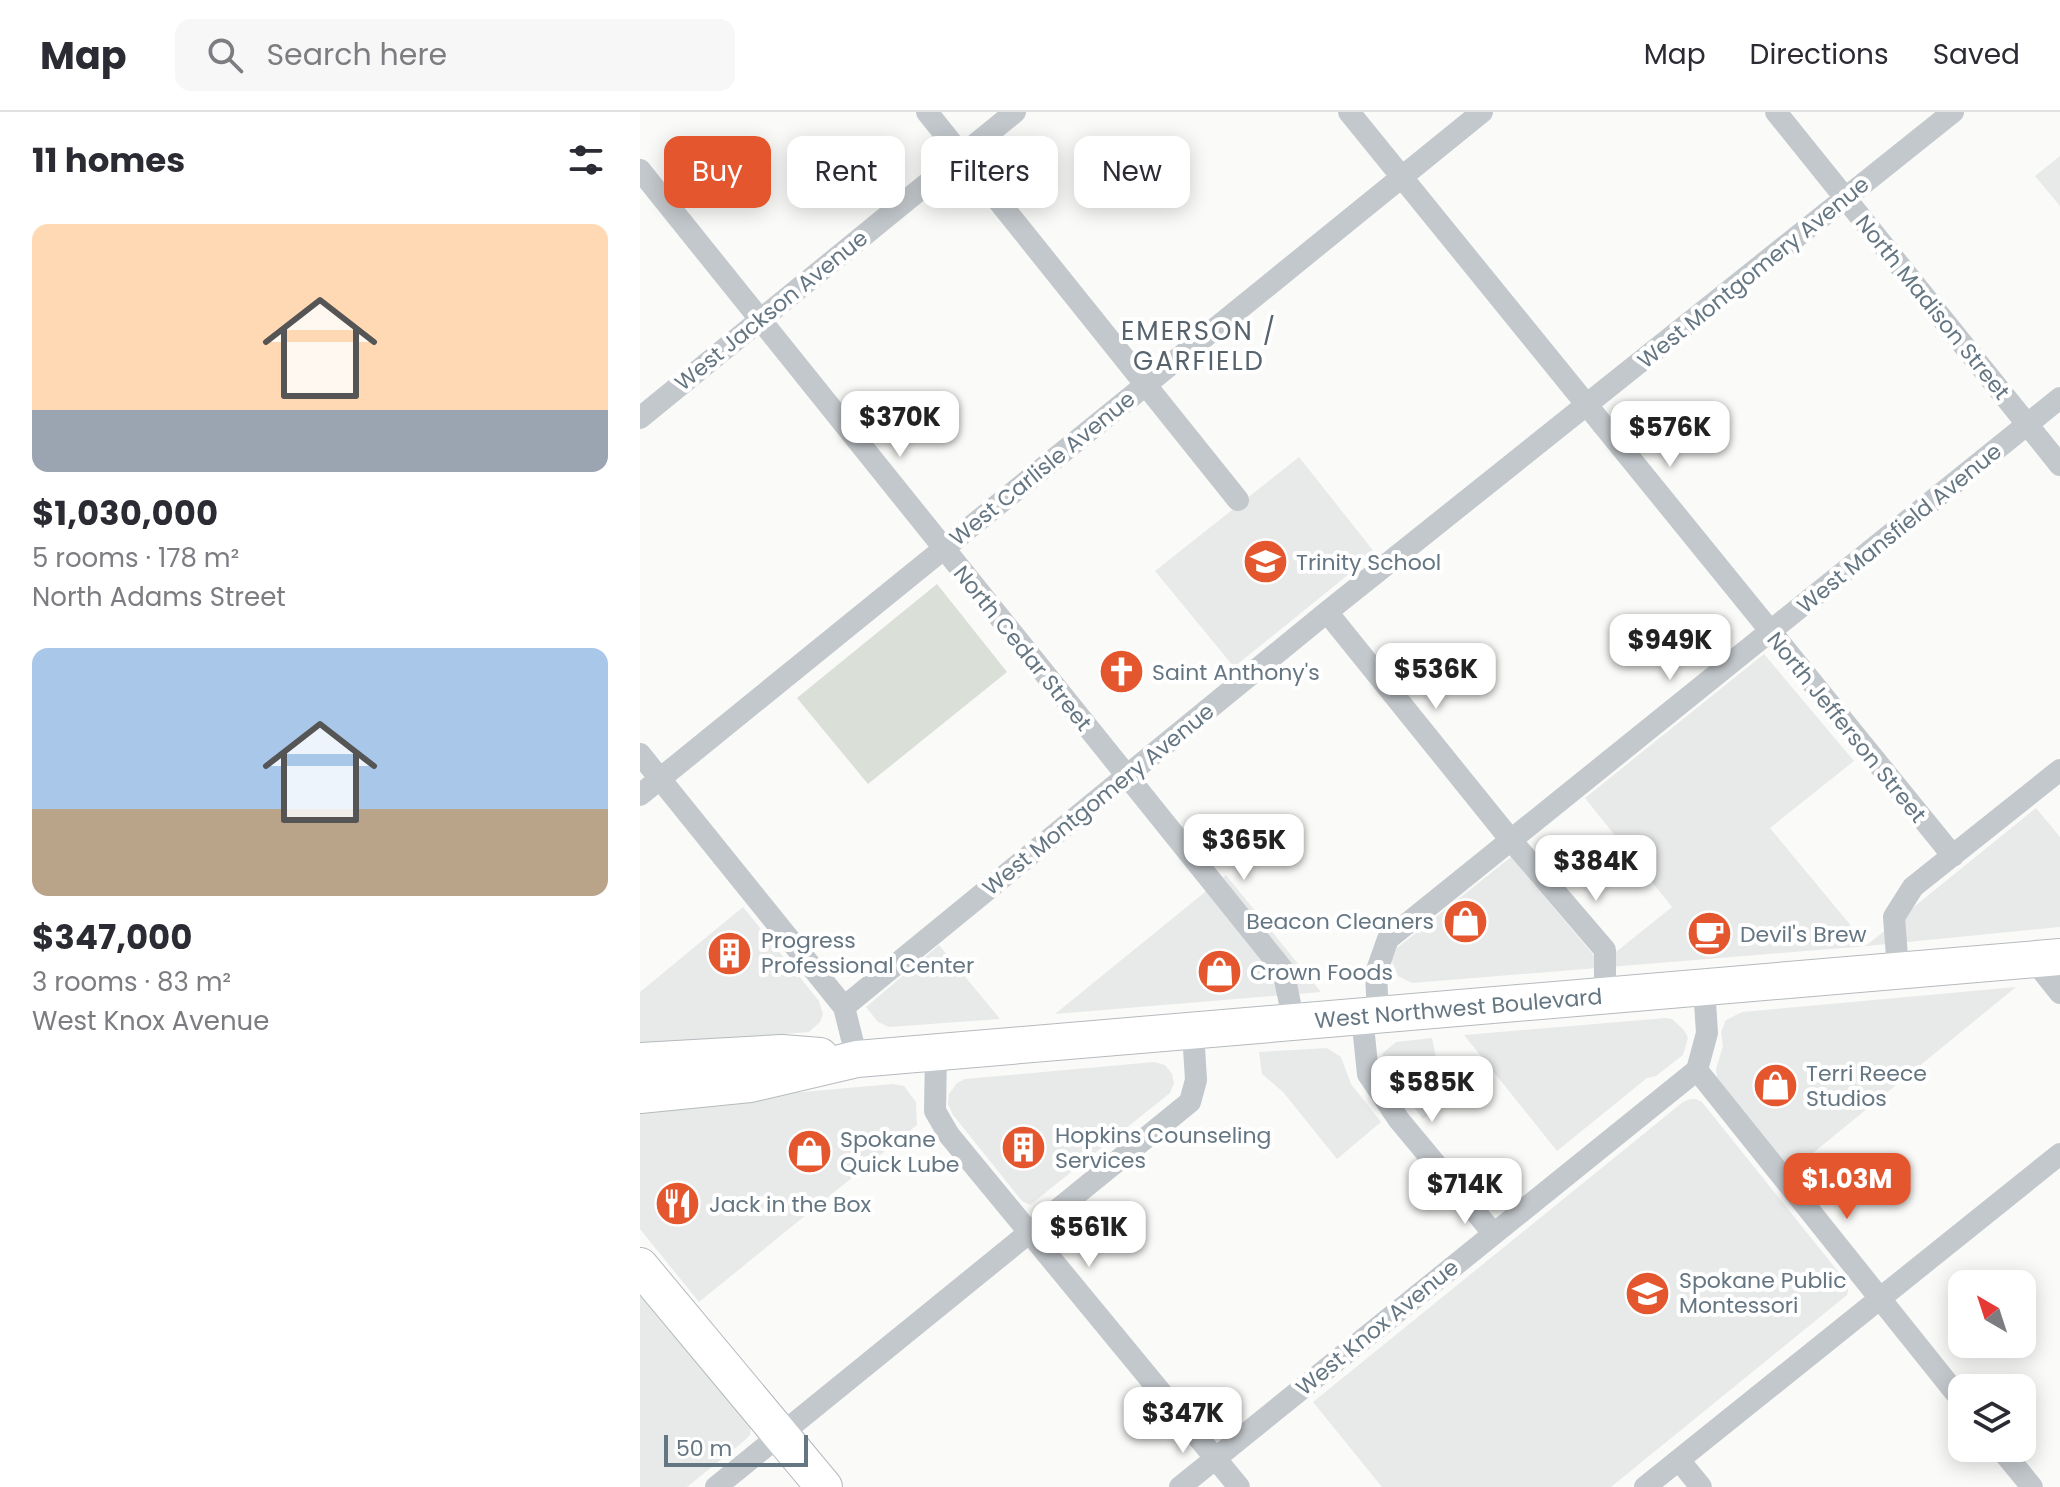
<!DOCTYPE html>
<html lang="en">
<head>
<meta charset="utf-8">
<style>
	:root { --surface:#fff; --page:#f7f7f7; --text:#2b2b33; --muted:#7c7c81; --line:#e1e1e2; --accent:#e4572e }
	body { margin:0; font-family:Poppins,sans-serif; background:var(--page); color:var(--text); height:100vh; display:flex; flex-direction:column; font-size:30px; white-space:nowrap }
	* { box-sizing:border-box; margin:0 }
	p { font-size:26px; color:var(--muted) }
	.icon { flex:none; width:44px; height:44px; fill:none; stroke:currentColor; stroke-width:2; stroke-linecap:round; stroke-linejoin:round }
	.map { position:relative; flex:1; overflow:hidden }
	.panel { display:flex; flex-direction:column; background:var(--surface); width:640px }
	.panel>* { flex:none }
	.guide { position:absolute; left:24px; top:24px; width:760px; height:72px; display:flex; gap:16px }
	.needle { width:52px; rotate:321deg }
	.tools { position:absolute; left:1308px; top:1158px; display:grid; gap:16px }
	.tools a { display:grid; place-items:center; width:88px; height:88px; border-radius:16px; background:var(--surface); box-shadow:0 4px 20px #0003; font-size:40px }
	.scale { position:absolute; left:24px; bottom:20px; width:144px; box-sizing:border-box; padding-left:8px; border:4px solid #657683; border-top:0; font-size:22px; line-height:28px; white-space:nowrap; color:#657683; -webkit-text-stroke:6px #fff; paint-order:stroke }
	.price { position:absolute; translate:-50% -68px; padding:0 18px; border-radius:16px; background:#fff; color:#222; font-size:26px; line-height:52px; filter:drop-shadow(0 2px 4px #0008) }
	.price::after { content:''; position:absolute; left:50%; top:48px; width:24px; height:18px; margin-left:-12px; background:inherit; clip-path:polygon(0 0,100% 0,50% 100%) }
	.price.active { background:var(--accent); color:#fff }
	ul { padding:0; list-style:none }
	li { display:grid; align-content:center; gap:16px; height:424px; padding:0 32px }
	li span { display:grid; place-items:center; height:248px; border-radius:16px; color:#555 }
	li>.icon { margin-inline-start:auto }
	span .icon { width:144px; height:144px; fill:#fffc; stroke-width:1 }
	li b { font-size:34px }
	h2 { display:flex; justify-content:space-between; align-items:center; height:96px; padding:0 32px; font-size:34px }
	.chip { padding:0 28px; border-radius:16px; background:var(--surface); box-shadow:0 4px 20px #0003; font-size:28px; line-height:72px }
	.chip.active { background:var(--accent); color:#fff }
	header { display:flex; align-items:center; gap:48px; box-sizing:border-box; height:112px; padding:0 40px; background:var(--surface); border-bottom:2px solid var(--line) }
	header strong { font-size:38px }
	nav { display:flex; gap:44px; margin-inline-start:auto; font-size:28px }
	.search { width:560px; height:72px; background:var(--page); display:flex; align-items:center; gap:20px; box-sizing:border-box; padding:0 28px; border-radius:16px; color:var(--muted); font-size:30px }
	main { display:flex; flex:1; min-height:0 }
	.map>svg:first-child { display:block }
	.built { fill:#e8e9e9 }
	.green { fill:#dadfd7 }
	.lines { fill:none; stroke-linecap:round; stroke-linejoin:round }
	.primary-casing { stroke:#b5babe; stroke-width:38 }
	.street { stroke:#c3c8cc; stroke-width:22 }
	.primary { stroke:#fff; stroke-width:36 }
	.labels { text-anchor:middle; stroke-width:8; stroke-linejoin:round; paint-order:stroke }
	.street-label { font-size:22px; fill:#657683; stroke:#fff }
	.poi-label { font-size:22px; fill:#657683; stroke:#fff; text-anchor:start }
	.quarter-label { font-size:26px; letter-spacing:2px; fill:#57646e; stroke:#fff }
</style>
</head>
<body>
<header>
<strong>Map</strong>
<div class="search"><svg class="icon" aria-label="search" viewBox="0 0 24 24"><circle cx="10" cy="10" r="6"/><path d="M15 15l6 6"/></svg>Search here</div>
<nav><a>Map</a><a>Directions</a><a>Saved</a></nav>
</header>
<main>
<section class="panel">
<h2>11 homes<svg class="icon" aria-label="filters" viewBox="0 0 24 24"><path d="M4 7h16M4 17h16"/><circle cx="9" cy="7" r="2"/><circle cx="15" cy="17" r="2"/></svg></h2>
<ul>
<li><span style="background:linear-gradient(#ffd9b3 75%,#9aa5b1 0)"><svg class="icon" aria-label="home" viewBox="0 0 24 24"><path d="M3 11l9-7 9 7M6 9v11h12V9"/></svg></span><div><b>$1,030,000</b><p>5 rooms · 178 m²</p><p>North Adams Street</p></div></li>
<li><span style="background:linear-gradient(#a9c7e8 65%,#b9a48a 0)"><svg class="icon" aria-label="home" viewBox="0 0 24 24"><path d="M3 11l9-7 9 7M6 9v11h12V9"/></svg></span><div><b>$347,000</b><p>3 rooms · 83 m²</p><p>West Knox Avenue</p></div></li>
</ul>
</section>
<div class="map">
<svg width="1420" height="1375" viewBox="0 0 1420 1375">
	<rect width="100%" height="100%" fill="#fafaf8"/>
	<path class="built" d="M1420,44V94L1395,64Z
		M659,345L735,441L594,555L515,459Z
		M1124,542L1214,649L1130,716L1227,833L1396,696L1420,725V815L1227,834L772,871L758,864L752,850L757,836L871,745L961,852L1032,795L945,686Z
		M586,763L681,880L415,902Z
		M103,795L179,889L183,902L180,910L169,920L157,921L0,934V880Z
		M299,833L360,907L249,915L238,910L226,895Z
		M1376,875L1151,1059L1077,966L1076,957L1083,934L1081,920L1086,908L1102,900Z
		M1026,906L1032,907L1044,918L1048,926L1043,943L1016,964L1007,966L917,1039L824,923Z
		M792,926L796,946L819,976L783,1007L744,958L742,950L743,941L756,930Z
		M687,936L701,945L711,972L741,1010L697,1047L643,980L622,962L619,940Z
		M514,950L525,953L532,962L534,971L530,981L390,1093L382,1089L313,1003L308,992L309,982L317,971L325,967Z
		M253,972L264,974L276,990L277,1013L59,1190L0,1117V994Z
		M1050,987H1056L1062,990L1204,1167L1209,1173L1207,1183L971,1375H742L673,1290L1043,990Z
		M0,1181L111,1315L110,1323L104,1329L47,1375H0Z"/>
	<path class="green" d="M297,472L367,560L228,672L157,586Z"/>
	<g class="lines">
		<defs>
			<g id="primary">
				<path d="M0,949L142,941L180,944"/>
				<path id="s1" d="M0,983L110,972L217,947L1420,845"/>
				<path d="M0,1154L184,1375"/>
			</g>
		</defs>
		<use href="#primary" class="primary-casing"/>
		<path class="street" d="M287,0L598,388
			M709,0L1313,744
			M1136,0L1420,353
			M0,58L643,858L654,911
			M0,306L375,0
			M687,500L870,727L965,838V885
			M0,642L204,895L217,947
			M0,683L842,0
			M1393,847L1420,881
			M1258,858L1254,805L1273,775L1420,658
			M204,895L687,500L1313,0
			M738,903L736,861L748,827L1420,286
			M722,904L728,962L759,1008L853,1121
			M296,940L295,999L309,1023L599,1375
			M1057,958L1322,1289
			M1360,1336L1392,1375
			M1039,1348L1061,1375
			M76,1375L550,990L556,968L553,920
			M540,1375L1057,958L1067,921L1064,875
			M1005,1375L1420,1042"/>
		<use href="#primary" class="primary"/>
	</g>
	<defs>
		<symbol id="school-disc" viewBox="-11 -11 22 22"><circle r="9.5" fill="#e4572e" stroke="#fff"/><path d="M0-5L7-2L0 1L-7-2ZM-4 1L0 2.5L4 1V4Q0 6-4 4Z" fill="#fff"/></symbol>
		<symbol id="church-disc" viewBox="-11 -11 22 22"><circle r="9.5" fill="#e4572e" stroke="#fff"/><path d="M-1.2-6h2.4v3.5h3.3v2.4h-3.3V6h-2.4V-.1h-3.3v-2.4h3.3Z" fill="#fff"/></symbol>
		<symbol id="shop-disc" viewBox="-11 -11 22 22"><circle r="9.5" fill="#e4572e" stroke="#fff"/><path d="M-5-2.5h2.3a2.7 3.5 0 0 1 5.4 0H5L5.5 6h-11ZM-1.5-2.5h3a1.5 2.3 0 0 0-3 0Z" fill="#fff"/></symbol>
		<symbol id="cafe-disc" viewBox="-11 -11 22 22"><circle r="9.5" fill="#e4572e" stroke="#fff"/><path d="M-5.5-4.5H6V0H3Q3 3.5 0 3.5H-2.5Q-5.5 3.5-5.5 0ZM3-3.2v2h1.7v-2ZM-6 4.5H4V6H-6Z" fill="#fff"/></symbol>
		<symbol id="building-disc" viewBox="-11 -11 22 22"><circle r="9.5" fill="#e4572e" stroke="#fff"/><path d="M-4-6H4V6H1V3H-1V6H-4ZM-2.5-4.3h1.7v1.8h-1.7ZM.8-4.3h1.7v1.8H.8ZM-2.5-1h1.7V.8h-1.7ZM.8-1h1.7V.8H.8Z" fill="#fff"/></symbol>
		<symbol id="restaurant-disc" viewBox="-11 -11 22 22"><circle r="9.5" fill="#e4572e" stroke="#fff"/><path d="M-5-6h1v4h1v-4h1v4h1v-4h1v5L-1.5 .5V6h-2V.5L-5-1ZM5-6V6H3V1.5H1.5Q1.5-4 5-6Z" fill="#fff"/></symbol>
	</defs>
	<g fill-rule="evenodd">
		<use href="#school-disc" x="600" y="424" width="51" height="51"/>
		<use href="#church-disc" x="456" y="534" width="51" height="51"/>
		<use href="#shop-disc" x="800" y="784" width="51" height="51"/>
		<use href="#cafe-disc" x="1044" y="796" width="51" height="51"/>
		<use href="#building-disc" x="64" y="816" width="51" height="51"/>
		<use href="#shop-disc" x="554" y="834" width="51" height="51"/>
		<use href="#shop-disc" x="1110" y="948" width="51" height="51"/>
		<use href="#building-disc" x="358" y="1010" width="51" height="51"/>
		<use href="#shop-disc" x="144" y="1014" width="51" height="51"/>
		<use href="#restaurant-disc" x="12" y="1066" width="51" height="51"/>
		<use href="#school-disc" x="982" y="1156" width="51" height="51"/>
	</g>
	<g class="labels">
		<g class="street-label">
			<text transform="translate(1113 160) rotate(-39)" y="8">West Montgomery Avenue</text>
			<text transform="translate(1293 195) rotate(51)" y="8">North Madison Street</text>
			<text transform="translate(131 198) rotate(-39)" y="8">West Jackson Avenue</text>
			<text transform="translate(402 356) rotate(-39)" y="8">West Carlisle Avenue</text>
			<text transform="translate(1259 416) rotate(-39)" y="8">West Mansfield Avenue</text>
			<text transform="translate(383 536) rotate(51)" y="8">North Cedar Street</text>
			<text transform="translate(1207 615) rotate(51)" y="8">North Jefferson Street</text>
			<text transform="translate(458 687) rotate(-39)" y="8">West Montgomery Avenue</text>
			<text dy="8" stroke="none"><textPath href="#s1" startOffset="824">West Northwest Boulevard</textPath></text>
			<text transform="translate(737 1215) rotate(-39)" y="8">West Knox Avenue</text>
		</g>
		<g class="poi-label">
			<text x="656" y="458">Trinity School</text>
			<text x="512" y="568">Saint Anthony's</text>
			<text x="794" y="817" text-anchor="end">Beacon Cleaners</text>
			<text x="1100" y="830">Devil's Brew</text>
			<text x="121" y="836">Progress<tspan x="121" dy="25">Professional Center</tspan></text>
			<text x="610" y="868">Crown Foods</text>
			<text x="1166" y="969">Terri Reece<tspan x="1166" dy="25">Studios</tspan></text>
			<text x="415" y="1031">Hopkins Counseling<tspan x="415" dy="25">Services</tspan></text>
			<text x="200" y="1035">Spokane<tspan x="200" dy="25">Quick Lube</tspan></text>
			<text x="69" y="1100">Jack in the Box</text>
			<text x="1039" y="1176">Spokane Public<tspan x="1039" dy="25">Montessori</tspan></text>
		</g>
		<g class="quarter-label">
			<text x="559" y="228">EMERSON /<tspan x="559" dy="30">GARFIELD</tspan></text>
		</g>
	</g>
</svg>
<div class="tools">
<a><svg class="needle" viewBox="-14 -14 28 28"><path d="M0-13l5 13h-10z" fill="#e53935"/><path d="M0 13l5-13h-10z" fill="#7c7c81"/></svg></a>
<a><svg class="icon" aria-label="layers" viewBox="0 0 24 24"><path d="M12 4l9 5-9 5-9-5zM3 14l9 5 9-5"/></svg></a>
</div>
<div class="scale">50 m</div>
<b class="price" style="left:260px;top:347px">$370K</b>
<b class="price" style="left:1030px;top:357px">$576K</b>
<b class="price" style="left:1030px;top:570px">$949K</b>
<b class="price" style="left:796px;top:599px">$536K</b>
<b class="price" style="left:604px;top:770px">$365K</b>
<b class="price" style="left:956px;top:791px">$384K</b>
<b class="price" style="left:792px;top:1012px">$585K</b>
<b class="price active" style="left:1207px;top:1109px">$1.03M</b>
<b class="price" style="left:825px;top:1114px">$714K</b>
<b class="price" style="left:449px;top:1157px">$561K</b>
<b class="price" style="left:543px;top:1343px">$347K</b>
<div class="guide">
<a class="chip active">Buy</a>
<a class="chip">Rent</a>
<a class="chip">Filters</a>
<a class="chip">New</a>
</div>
</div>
</main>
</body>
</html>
